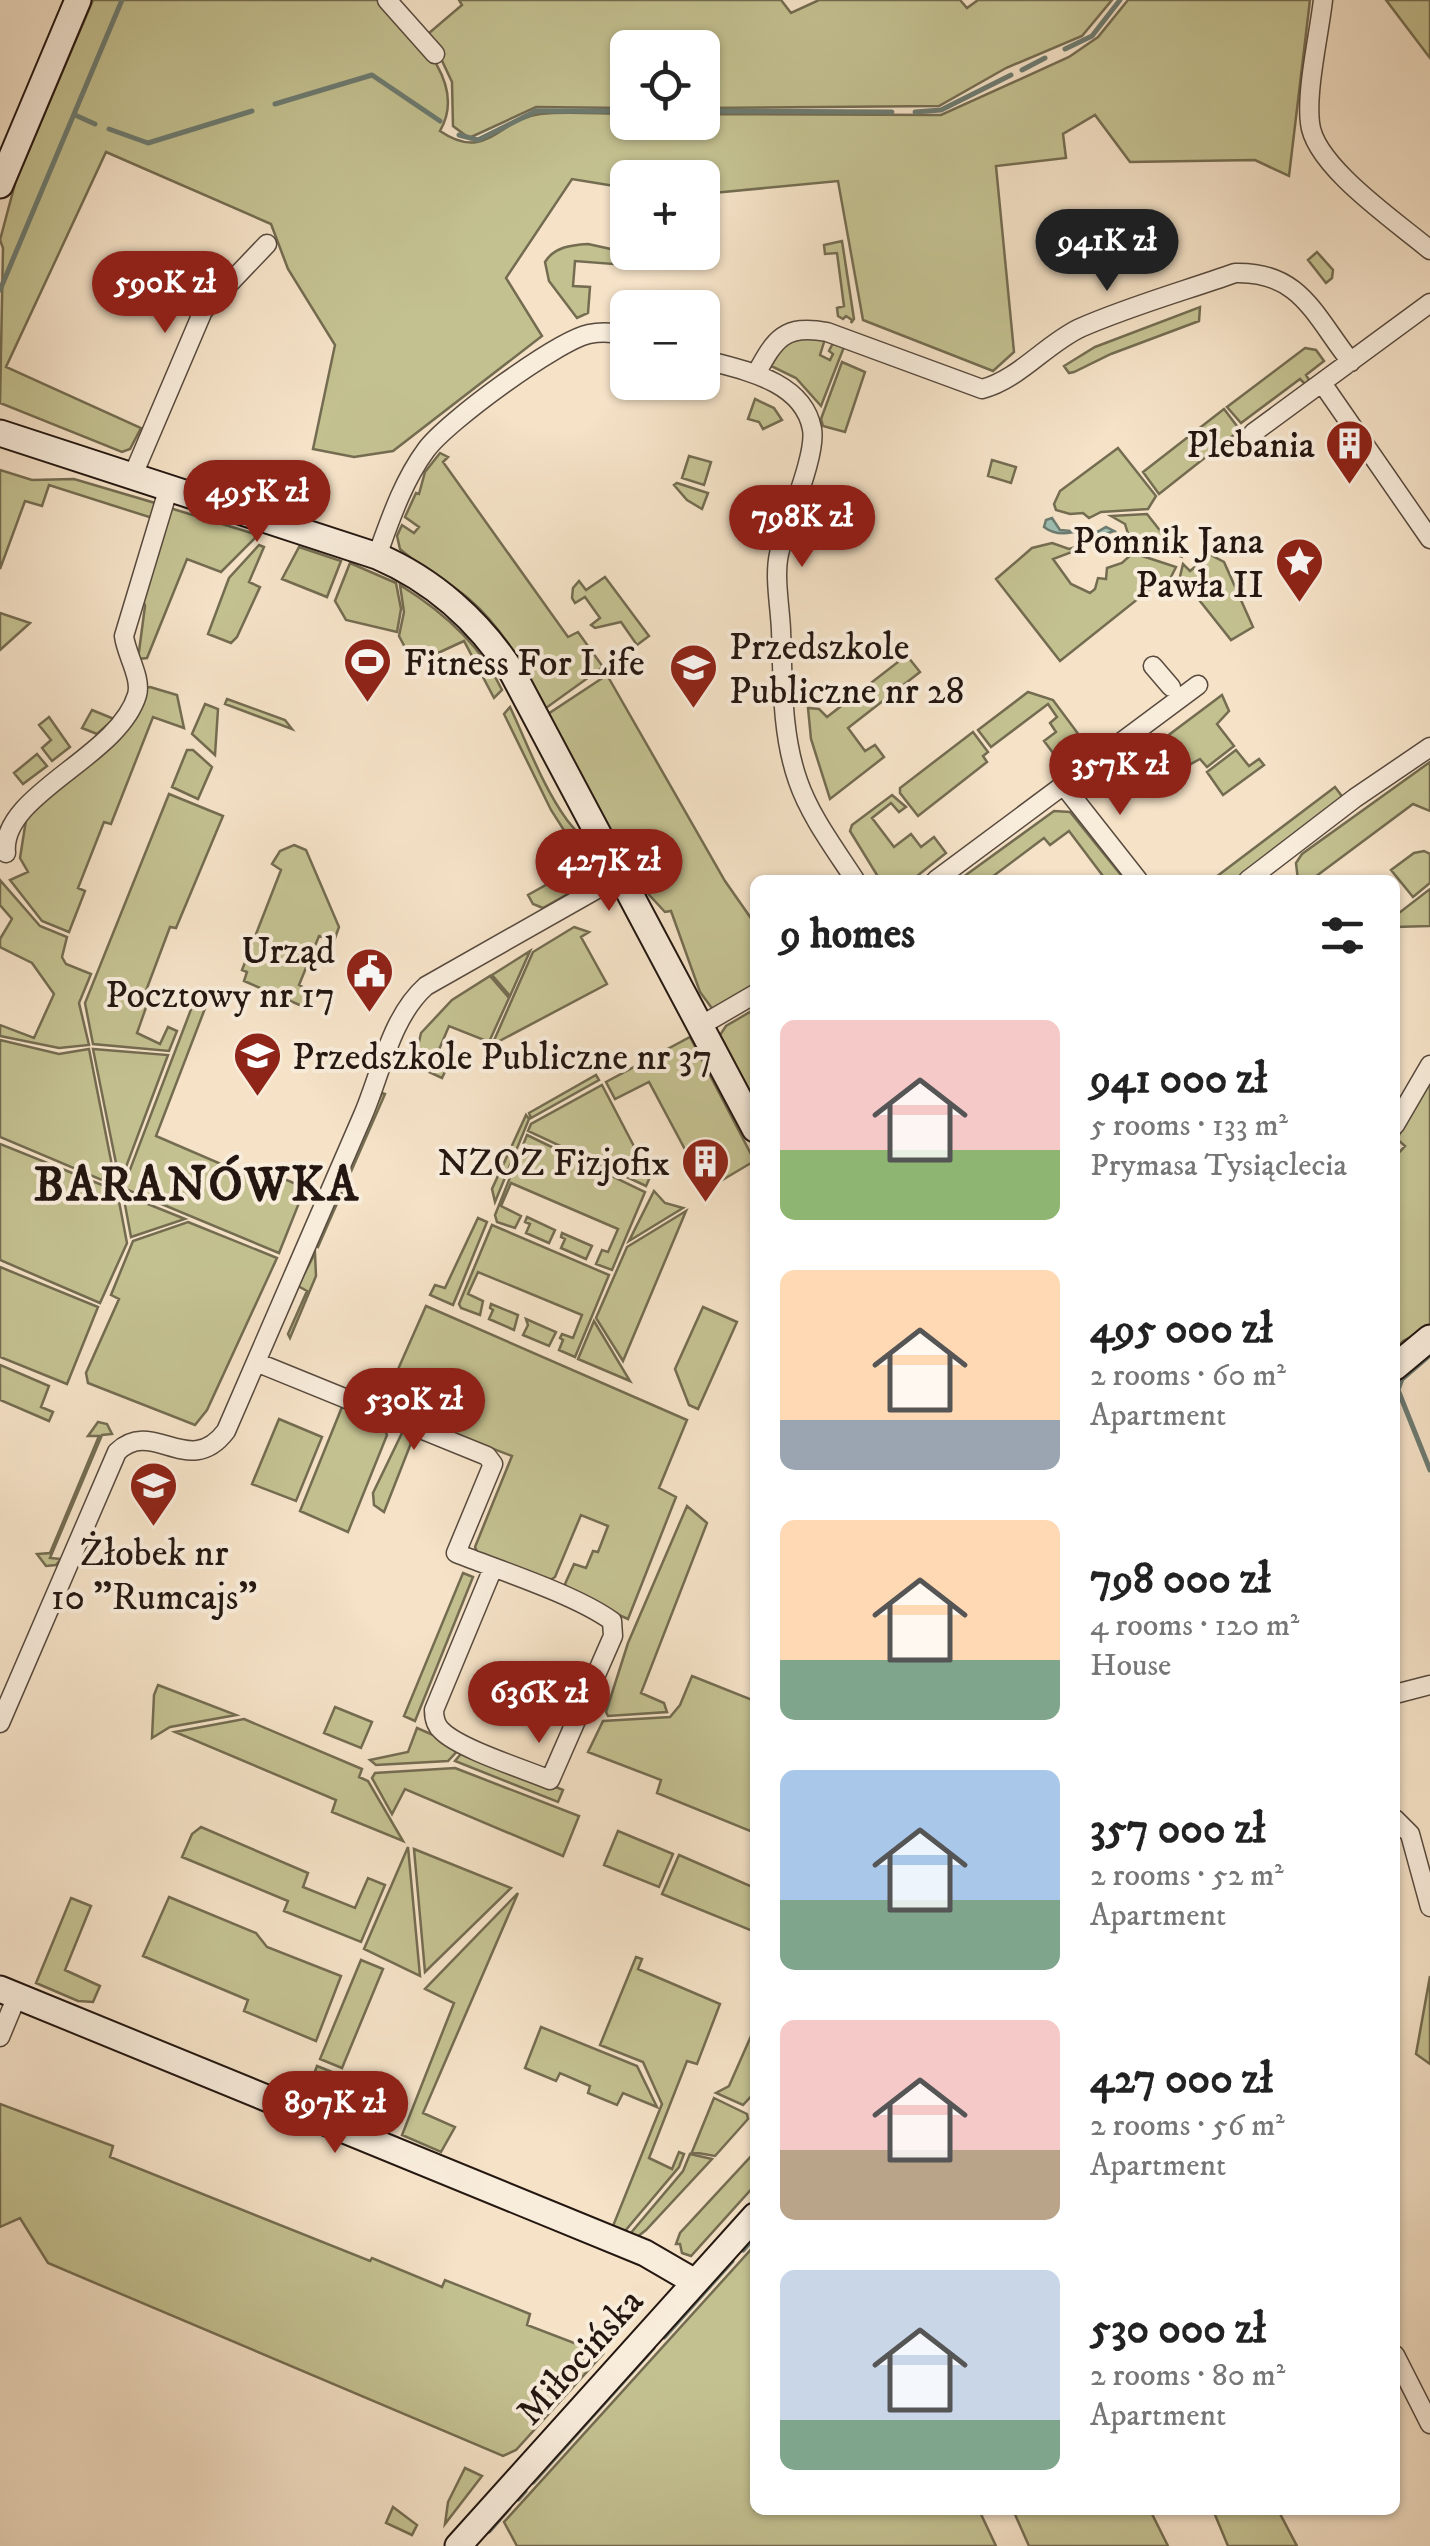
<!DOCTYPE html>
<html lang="en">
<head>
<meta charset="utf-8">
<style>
	:root { --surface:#fff; --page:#f6f6f6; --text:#222; --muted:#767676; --accent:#8f2418 }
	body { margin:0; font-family:"IM FELL DW Pica",serif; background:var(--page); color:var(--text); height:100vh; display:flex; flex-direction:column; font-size:38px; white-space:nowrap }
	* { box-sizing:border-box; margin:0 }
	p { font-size:32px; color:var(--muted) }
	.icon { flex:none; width:55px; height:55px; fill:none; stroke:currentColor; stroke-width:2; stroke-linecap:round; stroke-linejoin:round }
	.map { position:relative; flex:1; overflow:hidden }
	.drawer { position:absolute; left:750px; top:875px; width:650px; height:1640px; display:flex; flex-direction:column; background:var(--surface); border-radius:15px; box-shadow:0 2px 8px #0004 }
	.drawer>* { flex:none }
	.tools { position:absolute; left:610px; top:30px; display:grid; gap:20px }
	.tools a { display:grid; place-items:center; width:110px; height:110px; border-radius:15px; background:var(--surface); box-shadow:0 2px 8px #0004; font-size:50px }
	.price { position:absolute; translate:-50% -85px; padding:0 22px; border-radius:35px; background:var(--accent); color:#fff; font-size:32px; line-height:65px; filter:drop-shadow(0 2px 5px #0008) }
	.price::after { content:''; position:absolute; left:50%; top:60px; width:30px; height:22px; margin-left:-15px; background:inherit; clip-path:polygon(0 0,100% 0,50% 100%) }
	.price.active { background:#222; color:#fff }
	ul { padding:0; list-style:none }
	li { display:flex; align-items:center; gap:30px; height:250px; padding:0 30px }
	li span { display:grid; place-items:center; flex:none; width:280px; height:200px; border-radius:15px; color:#555 }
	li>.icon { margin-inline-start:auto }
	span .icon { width:120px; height:120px; fill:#fffc; stroke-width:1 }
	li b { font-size:42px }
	h2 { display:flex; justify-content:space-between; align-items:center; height:120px; padding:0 30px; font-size:42px }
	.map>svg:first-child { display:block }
	.green { fill:#c4c191; stroke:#746c51; stroke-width:2.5 }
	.water { fill:#9dbeb1; stroke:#6d7b71; stroke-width:2.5 }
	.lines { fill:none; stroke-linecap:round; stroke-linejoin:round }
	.stream { stroke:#6d7b71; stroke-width:5 }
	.street-casing { stroke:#584a3e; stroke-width:21 }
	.secondary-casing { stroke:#241711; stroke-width:29 }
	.street { stroke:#f8ecdb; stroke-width:18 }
	.secondary { stroke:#f8ecdb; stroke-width:25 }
	.labels { text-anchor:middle; stroke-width:8; stroke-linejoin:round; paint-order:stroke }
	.poi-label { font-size:38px; fill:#241711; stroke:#f8ecdb; text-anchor:end }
	.street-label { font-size:38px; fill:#241711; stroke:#f8ecdb }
	.district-label { font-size:48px; font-weight:bold; letter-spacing:2.5px; fill:#241711; stroke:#f8ecdb }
</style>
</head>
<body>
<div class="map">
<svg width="1430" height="2546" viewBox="0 0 1430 2546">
	<rect width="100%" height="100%" fill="#f5e2c7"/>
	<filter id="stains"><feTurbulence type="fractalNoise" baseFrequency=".002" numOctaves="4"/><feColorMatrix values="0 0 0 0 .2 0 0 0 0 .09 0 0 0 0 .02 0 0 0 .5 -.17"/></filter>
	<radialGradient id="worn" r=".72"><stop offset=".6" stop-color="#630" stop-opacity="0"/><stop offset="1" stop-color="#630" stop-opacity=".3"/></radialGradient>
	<path class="green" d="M93,0H381C412,32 469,81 440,131C487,163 498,119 540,114C568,111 599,114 627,114L628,122H702L703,114L941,115L1069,57L1098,37L1128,0H1310L1289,176L1255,160L1130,162L1095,115L1063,134L1066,158L996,166L1014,352L993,371L863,320L838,181L703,194L702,178H628L627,188L572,179L506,278L542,336L393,451L354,457L313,449L335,345L288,269L271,224L106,152L6,367L141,428L130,449L122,452L0,403L3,248L0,240L16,180Z
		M459,0H781L791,13L819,0H960L967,8L978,0H1112L1082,36L1006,68L939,106L703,108L702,48H628L627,108L536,107L469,138L453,126L452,82L429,33L462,5Z
		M1386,0H1430V58Z
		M842,241L854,319L851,323L852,320L846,316L843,319L838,316L837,308L844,306L837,253L825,254L824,245Z
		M588,244L652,258V267L575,261L573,286L590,287L588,313L577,318L549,281L545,262C554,247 571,245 588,244Z
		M1317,252L1333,270L1332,278L1326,283L1308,260Z
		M1200,307L1199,321L1111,354L1074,372L1069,373L1064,366L1095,347Z
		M797,338L825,339L820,355L830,360L833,354L829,351L833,343L844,347L821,406L796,378L771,366L781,347Z
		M1305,348L1316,350L1324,361L1306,375L1311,383L1307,386L1300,379L1241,423L1227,407Z
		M842,362L865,372L845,432L823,426L821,419Z
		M755,399L774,408L782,420L763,429L759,422L748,419Z
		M1224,409L1240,430L1159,494L1143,472Z
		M1118,448L1156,496L1148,509L1101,512L1089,518L1083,513L1070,514L1056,510L1054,504L1060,491Z
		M440,453L448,457L443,462L568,637L578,632L603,667L546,708C524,669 504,629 469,599C448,581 421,568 400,549L397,536L402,525L414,533L419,527L405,517L416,493L419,494L425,472Z
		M689,456L711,462L704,485L682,478Z
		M992,460L1016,467L1011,483L988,476Z
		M0,470L32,480L74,479L155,503L153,515L149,517L49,485L42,506L25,501L0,569Z
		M677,483L708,493L702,509L687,500L674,485Z
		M170,508L258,535L221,572L187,559L147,658L138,659L145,606L141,593Z
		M1147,514L1180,556L1130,540L1125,524L1111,516Z
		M1052,543L1069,549L1080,546V549L1053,559L1071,584L1090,593L1095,589L1098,578L1106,579L1107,568L1122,563L1133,553L1176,567L1168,583L1159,582L1060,661L996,579L1032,548Z
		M259,545L264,547L249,582L260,587L237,637L231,643L208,634L229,578Z
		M299,547L341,561L327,597L282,579Z
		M1203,551L1224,562L1253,627L1231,640L1188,586L1178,585L1183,564L1190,571L1207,557Z
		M350,563L396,583L401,609L397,632L346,620L335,601Z
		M605,577L649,636L637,645L621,622L595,628L591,625L600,618L585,597L575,603L572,598L573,588L579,581L586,590Z
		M400,585C442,611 481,645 502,690L494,698L464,641L414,664L399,636L404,612Z
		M0,613L30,623L0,650Z
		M900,647L920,672L848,728L865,751L875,745L884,757L830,799L811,739L808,708L819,709L827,717L898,662L892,652Z
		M607,675L725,881L755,924V988L714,1011L700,992L671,911L665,912L640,885L548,714Z
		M150,687L177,695L184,728L153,717L111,824L104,822L78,888L85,891L69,932L42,921L10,880L28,872L20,858L26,820L43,794L128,728L145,688Z
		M1028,692L1053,700L1082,739L1069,750L1074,758L1063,766L1044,741L1056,732L1050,723L1057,717L1048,704L991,747L978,730Z
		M1222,695L1229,711L1217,724L1234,746L1207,767L1200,759L1176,772L1154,746Z
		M227,699L285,720L292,729L225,704Z
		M205,704L218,709L215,755L192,734Z
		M510,707C527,743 543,787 567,820C578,835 600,852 598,872L587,879V883L543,908L533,904L528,895L585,863L551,810L504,714Z
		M92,710L114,719L97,734L82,728Z
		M49,717L70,747L52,761L42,748L51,740L39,725Z
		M973,732L988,752L983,756L987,762L918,816L900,793V788Z
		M187,750H193L212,767L198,799L172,787Z
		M1236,750L1249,766L1259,759L1264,765L1223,795L1207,772Z
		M37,754L47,766L23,784L14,773Z
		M1430,762V811L1413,804L1311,880H1298L1296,863L1302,854Z
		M1335,787L1344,799L1236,880H1212Z
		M169,794L223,816L176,928L170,927L144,996L149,999L137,1033L160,1044L168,1027L177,1031L169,1051L93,1044L85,1003Z
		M892,795L906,807L899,812L891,803L872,818L894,847L911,834L921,847L934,837L946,853L912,880H880L850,831L852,825Z
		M1054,811L1070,812L1125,880H1106L1069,831L1050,845L1044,838L988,880H959Z
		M294,845L306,850L339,927L334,941L319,936L299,985L309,990L302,1006L244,981L247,972L242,970L281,870L272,864L280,851Z
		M1424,851L1430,854V883L1413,897L1391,870L1414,853Z
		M0,880L40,926L67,937L62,957L66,964L91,974L79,1003L89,1045L59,1048L0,1036V1025L34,1038L54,994L32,963L0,947V939L12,919L0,905Z
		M1430,889V926L1395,927V916Z
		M574,927L589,932L581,937L607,984L492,1045L533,952Z
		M530,951L510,996L492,975Z
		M490,976L509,998L489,1042L449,1026L438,1052L451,1059L442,1078L414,1065L421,1033L452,1000Z
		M198,991L209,996V998L156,1136L265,1183L271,1173L305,1188L279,1253L123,1188Z
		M755,1009V1102L720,1035L726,1026Z
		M690,1037L753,1158L751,1163L719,1182L711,1181L704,1185L649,1082L615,1099L606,1082Z
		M0,1040L59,1054L89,1049L116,1186L0,1137Z
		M93,1049L168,1055L120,1183Z
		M596,1075L599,1080L531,1118L529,1113Z
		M1430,1077V1327L1403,1341L1395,1350V1157L1405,1146L1397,1139Z
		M602,1085L650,1177L646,1186L528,1131L531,1124Z
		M382,1093L385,1094L318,1247L315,1245Z
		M526,1115L529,1119L495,1202L492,1189Z
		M527,1135L645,1192L612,1270L596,1264L602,1250L608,1252L618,1229L511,1183L501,1206L521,1216L515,1228L497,1222L495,1215Z
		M0,1144L117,1191L127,1243L100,1303L0,1260Z
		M654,1191L665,1203L683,1208L629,1241Z
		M123,1194L185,1219L131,1237Z
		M686,1211L623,1361L596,1318L627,1247Z
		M527,1217L555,1230L549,1243L526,1233L530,1224L525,1222Z
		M478,1218L487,1222L453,1305L430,1295L435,1285L445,1288Z
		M188,1222L277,1258L207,1410L195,1425L88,1383L86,1373L119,1299L111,1295L133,1241Z
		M492,1225L609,1275L575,1357L559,1350L563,1340L560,1338L562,1334L573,1338L582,1315L478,1272L468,1294L483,1301L480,1315L461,1308L459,1304Z
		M562,1233L592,1246L586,1259L561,1248L565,1239L561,1237Z
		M315,1253L316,1276L290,1338L288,1334L307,1291L298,1286Z
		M0,1267L98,1307L67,1384L0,1357Z
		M491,1304L518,1315L514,1330L489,1319L493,1310L490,1308Z
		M426,1306L687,1420L659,1488L676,1497L628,1619L569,1593L565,1584L574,1564L586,1568L593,1551L598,1552L608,1526L581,1515L555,1577L545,1583L477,1552L475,1547L512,1456L384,1407L378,1398L380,1389L388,1392Z
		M703,1307L737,1322L698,1409L689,1405L675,1369Z
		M526,1319L556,1332L549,1346L523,1335L528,1325Z
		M594,1321L630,1381L578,1359Z
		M0,1365L49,1386L41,1407L53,1412L49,1421L0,1400Z
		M342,1407L382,1424L387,1435L348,1532L300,1511Z
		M279,1419L322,1437L296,1501L252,1484Z
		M98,1422L107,1424L112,1434L102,1435L50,1558L61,1559L56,1565L46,1566L37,1554L50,1553L99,1436H88Z
		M403,1431L415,1433L384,1512L374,1505L373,1493Z
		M687,1506L707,1523L641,1693L664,1703L667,1712L608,1716L606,1712L628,1643Z
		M463,1573L473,1577L415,1721L404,1716Z
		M692,1676L755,1701V1833L657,1793L661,1780L588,1752L603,1721L670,1717L680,1705Z
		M158,1685L236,1715L170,1727L152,1738L154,1695Z
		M335,1707L372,1722L361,1748L324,1733Z
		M244,1719L362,1769L359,1777L368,1781L403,1841L332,1812L336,1800L175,1732Z
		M417,1728L461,1747L448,1761L376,1765L370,1760L408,1752Z
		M465,1749L563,1790L558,1802L455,1761Z
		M455,1768L579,1816L563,1856L405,1789L392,1814L372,1778L375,1773Z
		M201,1827L308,1873L303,1887L355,1908L368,1878L385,1885L361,1942L284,1911L288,1901L182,1857L192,1834Z
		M618,1831L673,1854L659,1887L604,1865Z
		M408,1847L420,1976L364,1949Z
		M414,1849L511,1888L425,1972Z
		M679,1855L755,1888V1932L662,1894Z
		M518,1893L423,2113L455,2127L441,2152L402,2135L454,2003L425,1989Z
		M169,1897L256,1933L267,1947L341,1976L316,2041L244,2011L248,2000L143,1956Z
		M71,1898L91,1906L65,1970L100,1986L93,2002L78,2001L36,1983Z
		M636,1957L642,1959L638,1969L720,2004L697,2064L687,2061L649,2158L672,2169L679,2152L684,2154L679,2167L625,2231L613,2226L662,2104L643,2062L600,2045Z
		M361,1960L383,1969L342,2068L320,2059Z
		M1430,1976V2064L1416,2054Z
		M541,2027L637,2066L657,2107L623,2093L617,2105L588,2093L590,2086L560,2073L556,2081L525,2068Z
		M755,2027V2092L743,2105L716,2093L729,2086Z
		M317,2066L365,2085V2095L372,2100L364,2117L309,2088Z
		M714,2098L747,2114L748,2119L715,2156L692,2152Z
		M0,2104L113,2146L110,2157L370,2261L372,2258L442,2287L445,2280L530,2314L527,2325L603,2354L516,2450L503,2456L48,2263L20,2218L0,2227Z
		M755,2152V2185L691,2256L682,2253L680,2244H676L680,2233Z
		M690,2154L712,2159L646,2230L637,2237L630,2234L683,2171Z
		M755,2245V2510H979L996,2546H517L504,2522Z
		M465,2468L482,2476L445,2524L448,2502Z
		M393,2507L417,2525L412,2535L386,2523Z
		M1013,2510H1150L1168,2546H1029Z
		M1213,2510H1278L1297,2546H1228Z"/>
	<path class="water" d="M1052,518L1060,530L1071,531L1082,525L1097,532L1106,527L1114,531L1103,535L1100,543L1104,547L1110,546L1116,534L1120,542L1118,548L1106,552L1102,550L1097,538L1087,529C1071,533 1057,537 1044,527L1046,520Z"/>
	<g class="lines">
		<path class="stream" d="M1065,49L1092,36L1120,0
			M1022,70L1045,58
			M275,104L372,75L440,121
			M702,111L892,112
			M915,112L941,110L1011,75
			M75,115L95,124
			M109,129L148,143L252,111
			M459,135L478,140L536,111H628
			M0,290L122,0
			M1430,1355L1402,1379L1398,1390L1430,1470
			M743,2250L755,2236
			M664,2337L732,2261
			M533,2482L653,2348
			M518,2499L525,2491
			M489,2531L509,2508
			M475,2546L476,2544"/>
		<defs>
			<path id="street" d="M387,0L435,54
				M1323,0C1319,35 1306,90 1310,123C1314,166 1397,222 1430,250
				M702,359C742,370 803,380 812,429C817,455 786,524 779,554C774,577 780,606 781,630C783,680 781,733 798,781C810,816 835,849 855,880
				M756,374C775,339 784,324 827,332L982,389C1018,380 1046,344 1080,328C1130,306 1184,291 1235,273C1300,271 1314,315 1351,362
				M1322,383L1430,539
				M1253,433L1430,303
				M133,475L203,311L267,244
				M377,556C390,520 403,481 426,450C446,422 557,341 589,334C603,331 614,332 628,336
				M1153,666L1171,687
				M1064,786L1138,880
				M6,853C0,794 118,758 137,695C142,678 126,654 124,636L169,487
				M936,880L1198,685
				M1248,880L1355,798L1430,747
				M700,1026L755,994
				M1395,1125L1430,1065
				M256,1362L487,1456L493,1464L456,1553C501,1571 574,1594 612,1621L613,1636L550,1780C524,1769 460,1749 442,1731C435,1725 434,1718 434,1710L493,1568
				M1395,1694L1430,1685
				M0,1723L117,1452C153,1417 189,1480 226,1431C271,1325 318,1221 363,1115C381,1073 391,1017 426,986L620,876
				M1395,1819L1410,1834L1430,1907
				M0,2037L17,1996
				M1395,2355L1430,2424"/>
			<path id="secondary" d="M0,185L78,0
				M0,433L377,556C433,580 479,621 512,672L755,1129
				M1395,1367L1430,1338
				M0,1989L645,2253L695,2282
				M458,2546L755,2216"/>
		</defs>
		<use href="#street" class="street-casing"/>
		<use href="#secondary" class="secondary-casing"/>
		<use href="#street" class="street"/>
		<use href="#secondary" class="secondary"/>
	</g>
	<defs>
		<symbol id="building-pin" viewBox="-11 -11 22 30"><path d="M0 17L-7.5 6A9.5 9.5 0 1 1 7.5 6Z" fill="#8f2418" stroke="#f8ecdb"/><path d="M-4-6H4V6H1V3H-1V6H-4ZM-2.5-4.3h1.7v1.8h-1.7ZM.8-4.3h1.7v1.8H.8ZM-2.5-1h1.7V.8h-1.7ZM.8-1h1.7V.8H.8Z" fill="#fff"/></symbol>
		<symbol id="sight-pin" viewBox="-11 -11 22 30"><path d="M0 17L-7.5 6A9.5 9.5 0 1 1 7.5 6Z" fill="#8f2418" stroke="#f8ecdb"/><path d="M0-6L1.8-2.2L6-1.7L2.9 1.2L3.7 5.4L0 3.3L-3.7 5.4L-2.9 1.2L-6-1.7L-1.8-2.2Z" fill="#fff"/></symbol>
		<symbol id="stadium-pin" viewBox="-11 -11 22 30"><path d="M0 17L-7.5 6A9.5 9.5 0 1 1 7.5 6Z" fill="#8f2418" stroke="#f8ecdb"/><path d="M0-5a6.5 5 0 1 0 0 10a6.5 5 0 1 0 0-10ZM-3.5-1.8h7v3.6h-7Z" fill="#fff"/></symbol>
		<symbol id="school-pin" viewBox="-11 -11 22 30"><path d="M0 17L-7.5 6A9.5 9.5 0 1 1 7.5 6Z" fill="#8f2418" stroke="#f8ecdb"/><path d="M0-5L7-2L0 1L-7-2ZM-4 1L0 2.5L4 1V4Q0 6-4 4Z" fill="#fff"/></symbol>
		<symbol id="civic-pin" viewBox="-11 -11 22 30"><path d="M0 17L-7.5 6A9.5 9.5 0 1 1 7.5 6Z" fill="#8f2418" stroke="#f8ecdb"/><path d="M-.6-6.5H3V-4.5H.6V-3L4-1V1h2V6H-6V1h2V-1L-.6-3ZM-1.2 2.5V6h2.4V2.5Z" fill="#fff"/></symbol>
	</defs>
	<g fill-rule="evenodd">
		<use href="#building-pin" x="1322" y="416" width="55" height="75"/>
		<use href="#sight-pin" x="1272" y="534" width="55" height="75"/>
		<use href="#stadium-pin" x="340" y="634" width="55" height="75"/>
		<use href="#school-pin" x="666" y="640" width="55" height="75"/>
		<use href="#civic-pin" x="342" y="944" width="55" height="75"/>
		<use href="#school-pin" x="230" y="1028" width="55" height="75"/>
		<use href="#building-pin" x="678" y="1134" width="55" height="75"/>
		<use href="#school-pin" x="126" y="1458" width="55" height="75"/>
	</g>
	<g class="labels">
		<g class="poi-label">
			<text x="1315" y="457">Plebania</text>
			<text x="1264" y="553">Pomnik Jana<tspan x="1264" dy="44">Pawła II</tspan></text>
			<text x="729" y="659" text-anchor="start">Przedszkole<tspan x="729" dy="44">Publiczne nr 28</tspan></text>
			<text x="403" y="675" text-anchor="start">Fitness For Life</text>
			<text x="335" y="963">Urząd<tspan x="335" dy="44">Pocztowy nr 17</tspan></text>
			<text x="292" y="1069" text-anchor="start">Przedszkole Publiczne nr 37</text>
			<text x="670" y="1175">NZOZ Fizjofix</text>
			<text x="154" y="1565" text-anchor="middle">Żłobek nr<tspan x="154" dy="44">10 "Rumcajs"</tspan></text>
		</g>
		<g class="street-label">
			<text transform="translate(579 2356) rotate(-48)" y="13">Miłocińska</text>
		</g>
		<g class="district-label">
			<text x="197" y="1200">BARANÓWKA</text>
		</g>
	</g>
	<rect width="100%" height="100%" filter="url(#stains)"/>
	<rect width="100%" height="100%" fill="url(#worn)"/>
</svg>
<div class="tools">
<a><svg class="icon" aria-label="locate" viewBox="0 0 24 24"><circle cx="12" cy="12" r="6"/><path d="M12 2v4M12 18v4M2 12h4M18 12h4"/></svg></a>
<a>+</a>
<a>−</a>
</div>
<b class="price active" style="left:1107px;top:294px">941K zł</b>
<b class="price" style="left:165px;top:336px">590K zł</b>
<b class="price" style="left:257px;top:545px">495K zł</b>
<b class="price" style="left:802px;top:570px">798K zł</b>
<b class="price" style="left:1120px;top:818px">357K zł</b>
<b class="price" style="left:609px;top:914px">427K zł</b>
<b class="price" style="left:414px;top:1453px">530K zł</b>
<b class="price" style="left:539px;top:1746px">636K zł</b>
<b class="price" style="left:335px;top:2156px">897K zł</b>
<section class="drawer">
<h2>9 homes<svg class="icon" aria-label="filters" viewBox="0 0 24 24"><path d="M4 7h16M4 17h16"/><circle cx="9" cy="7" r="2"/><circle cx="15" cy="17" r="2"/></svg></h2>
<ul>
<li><span style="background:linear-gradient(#f6c9c9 65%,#8fb573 0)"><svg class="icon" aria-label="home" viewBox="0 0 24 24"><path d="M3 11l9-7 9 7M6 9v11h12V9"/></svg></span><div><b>941 000 zł</b><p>5 rooms · 133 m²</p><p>Prymasa Tysiąclecia</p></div></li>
<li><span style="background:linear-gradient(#ffd9b3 75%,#9aa5b1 0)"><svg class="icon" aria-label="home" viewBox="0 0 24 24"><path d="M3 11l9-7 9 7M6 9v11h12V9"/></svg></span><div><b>495 000 zł</b><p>2 rooms · 60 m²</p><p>Apartment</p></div></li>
<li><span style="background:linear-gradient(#ffd9b3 70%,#7fa58c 0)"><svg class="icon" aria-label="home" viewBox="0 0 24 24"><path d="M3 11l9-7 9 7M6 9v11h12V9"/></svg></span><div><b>798 000 zł</b><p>4 rooms · 120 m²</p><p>House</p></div></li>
<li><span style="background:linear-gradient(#a9c7e8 65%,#7fa58c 0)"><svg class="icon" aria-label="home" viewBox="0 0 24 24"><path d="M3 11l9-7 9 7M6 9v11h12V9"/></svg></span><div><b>357 000 zł</b><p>2 rooms · 52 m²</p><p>Apartment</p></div></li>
<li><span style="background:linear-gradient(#f6c9c9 65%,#b9a48a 0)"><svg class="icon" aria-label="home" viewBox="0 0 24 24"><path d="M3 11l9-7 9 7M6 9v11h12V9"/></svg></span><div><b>427 000 zł</b><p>2 rooms · 56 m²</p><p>Apartment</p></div></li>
<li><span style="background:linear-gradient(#c9d6e8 75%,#7fa58c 0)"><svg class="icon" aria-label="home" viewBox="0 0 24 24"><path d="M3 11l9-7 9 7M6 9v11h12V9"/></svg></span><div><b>530 000 zł</b><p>2 rooms · 80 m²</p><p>Apartment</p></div></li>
</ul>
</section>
</div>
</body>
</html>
